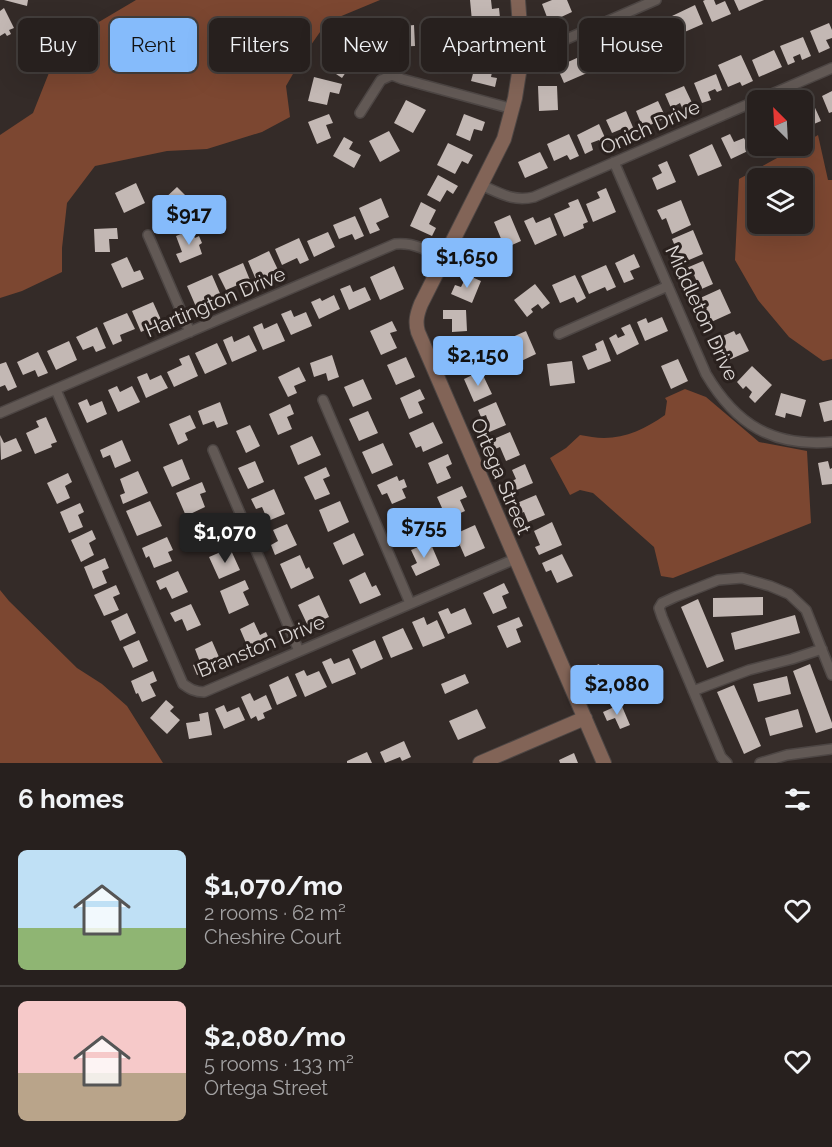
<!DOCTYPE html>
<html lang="en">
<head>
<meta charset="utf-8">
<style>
	:root { --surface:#27201e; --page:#2f2827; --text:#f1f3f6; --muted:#a4a3a4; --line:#433e3c; --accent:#85bbfb }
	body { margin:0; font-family:Raleway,sans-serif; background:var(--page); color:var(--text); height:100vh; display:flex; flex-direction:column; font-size:22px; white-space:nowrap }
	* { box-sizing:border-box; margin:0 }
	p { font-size:20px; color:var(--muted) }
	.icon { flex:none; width:33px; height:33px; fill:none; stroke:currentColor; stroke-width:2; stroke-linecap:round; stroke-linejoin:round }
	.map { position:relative; height:763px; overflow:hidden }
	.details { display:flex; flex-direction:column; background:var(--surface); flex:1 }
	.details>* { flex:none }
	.banner { position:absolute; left:18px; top:18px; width:796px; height:54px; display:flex; gap:12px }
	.needle { width:39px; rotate:336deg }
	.fabs { position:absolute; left:747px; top:90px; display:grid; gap:12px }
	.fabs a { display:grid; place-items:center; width:66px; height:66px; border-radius:9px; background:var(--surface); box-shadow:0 6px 24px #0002,0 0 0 2px var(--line); font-size:30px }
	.price { position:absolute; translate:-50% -51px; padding:0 14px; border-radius:6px; background:var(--accent); color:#111; font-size:20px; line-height:39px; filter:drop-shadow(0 2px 3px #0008) }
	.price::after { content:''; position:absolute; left:50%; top:36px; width:18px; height:14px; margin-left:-9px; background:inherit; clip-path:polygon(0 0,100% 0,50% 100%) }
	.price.current { background:#222; color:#fff }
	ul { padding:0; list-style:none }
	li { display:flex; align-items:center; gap:18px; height:150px; padding:0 18px }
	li+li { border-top:2px solid var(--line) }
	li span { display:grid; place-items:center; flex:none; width:168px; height:120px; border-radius:9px; color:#555 }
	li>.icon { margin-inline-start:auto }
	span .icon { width:72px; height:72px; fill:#fffc; stroke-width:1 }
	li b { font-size:26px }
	h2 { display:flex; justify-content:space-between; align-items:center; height:72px; padding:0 18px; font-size:26px }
	.tag { padding:0 21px; border-radius:9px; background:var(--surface); box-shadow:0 6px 24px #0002,0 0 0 2px var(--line); font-size:21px; line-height:54px }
	.tag.current { background:var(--accent); color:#111 }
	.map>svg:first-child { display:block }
	.forest { fill:#7c4731; fill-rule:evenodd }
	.building { fill:#c3b8b4 }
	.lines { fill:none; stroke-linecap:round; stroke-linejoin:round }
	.street-casing { stroke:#4d4644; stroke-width:12 }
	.secondary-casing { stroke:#4d4644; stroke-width:16 }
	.street { stroke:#625955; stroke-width:9 }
	.secondary { stroke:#826457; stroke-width:14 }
	.labels { text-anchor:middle; stroke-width:6; stroke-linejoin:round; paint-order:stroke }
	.street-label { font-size:20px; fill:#dbd6d4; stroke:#2a211e }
</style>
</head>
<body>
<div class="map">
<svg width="832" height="763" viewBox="0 0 832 763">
	<rect width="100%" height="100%" fill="#342b28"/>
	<path class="forest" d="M136,0H380L327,22L304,55L286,86L290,117L262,132L207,149L167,151L95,166L67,203L62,248V272L22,291L0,298V135L33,113L60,45Z
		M818,135L828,180H832V359L823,361L789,337L758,300L735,260L739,179L799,146H802L803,144ZM802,178V224H758V178Z
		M685,389L706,397L759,442L807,451L811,523L673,578L661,576L654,547L593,493L580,490L570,495L550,458L566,448L580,435C588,436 596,438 604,438C626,438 647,428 665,415L667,401L665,398Z
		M0,590L9,601L77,668L102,684L127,706L163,763H0Z"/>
	<path class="building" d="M4,0H28L27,6Z
		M470,0H491L492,9L499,8L500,18L472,21Z
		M552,0H567L572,12L559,18L560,20L550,25L542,4Z
		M705,0H714L716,5L725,1L731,14L712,22L703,1Z
		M734,0H764L739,11Z
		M695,5L703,24L680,34L672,16Z
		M4,8L14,28L9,30L11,34L7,36L5,33L0,36V11Z
		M667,17L675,35L650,46L642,28Z
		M371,20L380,33L369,40L373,46L365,52L352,33L357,30L354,26L361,21L364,25Z
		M390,23H405V26L414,25L415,46L391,47Z
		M829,23L832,30V38L826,40L830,48L819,53L810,31Z
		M500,28L501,38L491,39L492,51L479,52L477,30Z
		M636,30L646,51L623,62L615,44L628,38L627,34Z
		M803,37L811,56L802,60L800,54L793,57L795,62L788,65L780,46Z
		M427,40L449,50L441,68L435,66L437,62L420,55Z
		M608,44L616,62L593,72L585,52L594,48L597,54L603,51L601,47Z
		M340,48L360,61L355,69L350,66L342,78L327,68Z
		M774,50L782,67L759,77L752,60Z
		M741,55L753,81L742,86L740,82L728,87L718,65Z
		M579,57L587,73L564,83L557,67Z
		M477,59L494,63L491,77L497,78L495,87L471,81Z
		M716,74L722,90L717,92L715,89L708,92L711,100L702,103L694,83Z
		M314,77L342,84L339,94L330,92L327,105L308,101Z
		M538,86H557L558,110L539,111Z
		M684,86L694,107L684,112L680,103L671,108L665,94Z
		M832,91V112L829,113L822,96Z
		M811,99L821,121L802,129V109L804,108L802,102Z
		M406,100L426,110L413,133L394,123Z
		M658,101L666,118L643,128L636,111Z
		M626,111L635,132L627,136L624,128L612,133L606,120Z
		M329,114L333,123L326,125L331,138L317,144L308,122Z
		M464,114L485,122L482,131L474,129L470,141L456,135Z
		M599,124L606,140L600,142L599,140L591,143L593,150L585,154L577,135Z
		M389,131L400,151L380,162L369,141Z
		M569,134L579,156L570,160L567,155L554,161L547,144Z
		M730,134L734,142L744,138L750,150L731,159L721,138Z
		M344,137L353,142L349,149L361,155L354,168L333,156Z
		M448,143L473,155L468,164L462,161L455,174L437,165Z
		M712,144L722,166L698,176L689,155Z
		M540,152L548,168L525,178L518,162Z
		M667,161L676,182L657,190L652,178L662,173L658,165Z
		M438,175L458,186L453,194L447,190L440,202L427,195Z
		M136,183L145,203L124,213L115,193Z
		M177,187L194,204L175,223L169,217L174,212L162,201Z
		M606,188L616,212L593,222L586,204L600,198L597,192Z
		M381,198L389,217L376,223L380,230L370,234L359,208Z
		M578,199L588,222L583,224L584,228L564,237L554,214L570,207L568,203Z
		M681,200L691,225L672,234L666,218L662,220L657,210Z
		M421,202L436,210L429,224L436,228L432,236L410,226Z
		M510,215L521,241L505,248L494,222Z
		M355,216L364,236L355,240L352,234L339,239L333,225Z
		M533,217L536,223L550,217L557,235L535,245L524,221Z
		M117,228L118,239H109L110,252H95L94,229Z
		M191,230L195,238L199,236L202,243L199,245L202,254L180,263L176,254L182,252L176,236Z
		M693,230L703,254L682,263L672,239Z
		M328,232L335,247L314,257L307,241Z
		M299,238L309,260L300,264L297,258L282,265L275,249Z
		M474,249L500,261L493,275L467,263Z
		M269,251L279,272L257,282L248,261Z
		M634,254L640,267L630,271L634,279L624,283L615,263Z
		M127,257L134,272L140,270L144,279L122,288L111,264Z
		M703,261L713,284L697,291L694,284L697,282L694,275L687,278L684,269Z
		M243,263L252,285L242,289L240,284L226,290L218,274Z
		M606,265L616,287L607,291L605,287L589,294L581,276Z
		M394,266L404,289L380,300L370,277Z
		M212,275L222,298L197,309L187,286Z
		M467,275L481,281L472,303L451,294L455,285L461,287Z
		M575,275L586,298L577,303L574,297L560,303L552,285Z
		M535,284L550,303L542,309L538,304L531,309L533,312L527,317L514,300Z
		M350,285L353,292L365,287L371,300L349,310L340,289Z
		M720,289L731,313L709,323L698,299Z
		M334,295L340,309L319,319L311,302L320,298L322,301Z
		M153,302L162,322L141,332L132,311Z
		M291,310L294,317L306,312L312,326L291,335L281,314Z
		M443,310H466L467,331L452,332V319H443Z
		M127,313L135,329L120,335L122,341L113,345L103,323Z
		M662,317L668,331L645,341L637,322L646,318L648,323Z
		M392,321L397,331L390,333L397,348L381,355L370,331Z
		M262,323L264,329L277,323L285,341L263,350L253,327Z
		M630,324L639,344L617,355L609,338L616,334L618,338L625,335L621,328Z
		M97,327L106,348L96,352L93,346L83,350L76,337Z
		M526,331L536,354L517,363L506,340Z
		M734,331L736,335L740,333L749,351L729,360L723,347L718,349L714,340Z
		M249,335L257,351L232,362L223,340L232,336L234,342Z
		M603,340L611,361L588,370L582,356L597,350L595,344Z
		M69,341L77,360L56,370L47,351Z
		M468,341L478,364L460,372L456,362L458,361L452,348Z
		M217,343L227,364L205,374L195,353Z
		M38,352L48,373L38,377L35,370L23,375L17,362Z
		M189,355L198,376L174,387L167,372L182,365L179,359Z
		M332,355L339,377L328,381L326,373L314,377L310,363Z
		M406,357L415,377L396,385L387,365Z
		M678,359L688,381L671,389L661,366Z
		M572,361L575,383L550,386L547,364Z
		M6,362L17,387L8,391L5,385L0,387V364Z
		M752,366L772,385L755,403L749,397L752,392L746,386L743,389L737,382Z
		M299,367L306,381L294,386L297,393L288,397L278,377Z
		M481,371L492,394L474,402L464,379Z
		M147,373L150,380L161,375L168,388L146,398L137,377Z
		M363,379L372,399L353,407L344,387Z
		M117,386L120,392L132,386L140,402L118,412L108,390Z
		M420,389L425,399L418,402L423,413L409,419L400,398Z
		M781,393L806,400L801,417L786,413L785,418L775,415Z
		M87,399L90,406L102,401L107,414L87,423L78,403Z
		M832,400V420L824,422L819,403Z
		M220,402L228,424L217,428L214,421L203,425L198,411Z
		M496,402L506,425L487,433L483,423L488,421L486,415L481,417L478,410Z
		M290,404L294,414L287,417L292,429L278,435L269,414Z
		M368,411L378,433L359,441L349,419Z
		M190,415L196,428L185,433L188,440L178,445L169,424Z
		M46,417L57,442L51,444L52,447L35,454L26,433L39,427L36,421Z
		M433,422L443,443L423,452L421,446L416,448L409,433Z
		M250,425L260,446L246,453L236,431Z
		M510,432L520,455L506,461L500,447L493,450L489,441Z
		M0,435L4,443L16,438L22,451L1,460Z
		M312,436L321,455L298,465L290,446Z
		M122,440L131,461L115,468L110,455L103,458L100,450Z
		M383,443L393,465L372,474L362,452Z
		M448,454L452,464L446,467L451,478L437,484L428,463Z
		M182,459L190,479L172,487L163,467Z
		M255,461L264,482L248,489L238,468Z
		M828,461L830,469L832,468V484L822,485L818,463Z
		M525,464L533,483L512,492L508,483L516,479L512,470Z
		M326,467L330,476L323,479L330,494L315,500L304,477Z
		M138,471L148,493L123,504L120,495L125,493L120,479Z
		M68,473L72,482L65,486L70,498L57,504L47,483Z
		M397,476L399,481L404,479L407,487L402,489L406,498L392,504L387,493L382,495L377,485Z
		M202,482L206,492L200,494L205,507L186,516L176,493Z
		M462,486L467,497L460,500L465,511L447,519L437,497Z
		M274,489L285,514L268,521L262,507L256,509L251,499Z
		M536,495L545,515L528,522L524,512L521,513L517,503Z
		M150,501L162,526L137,536L126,511Z
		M340,501L349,522L328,532L319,510Z
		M80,503L84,512L78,515L83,527L69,533L60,512Z
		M411,509L420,530L399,539L395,529L401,526L397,515Z
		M216,514L227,538L203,549L192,525Z
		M552,522L562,545L539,555L535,547L540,545L534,531Z
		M287,524L297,545L275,555L271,545L278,541L273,530Z
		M475,525L485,548L465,557L455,534Z
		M92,530L96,539L89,543L94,555L81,562L71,540Z
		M354,533L364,555L343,565L333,543Z
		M167,537L173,550L168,552L172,561L154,568L149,556L146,558L142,548Z
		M430,542L440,565L416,576L411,566L417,563L411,550Z
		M230,548L240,570L219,579L209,557Z
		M562,554L573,576L557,583L551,570L546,572L542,563Z
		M300,555L306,569L309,567L314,578L291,589L280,564Z
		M105,558L109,568L102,571L107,583L93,589L84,567Z
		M178,571L188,592L172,599L166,587L160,590L156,581Z
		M365,572L372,587L376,585L381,595L360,604L349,580Z
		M245,580L249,589L243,592L249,605L229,614L220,591Z
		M504,583L509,593L502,596L507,608L493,614L483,593Z
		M116,585L120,594L113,597L119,610L104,616L94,595Z
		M319,595L329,617L308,626L298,605Z
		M763,597V615L713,617V598Z
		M698,599L724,661L707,668L681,607Z
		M191,604L201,625L187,631L182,619L175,622L170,613Z
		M448,608L451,614L465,608L472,624L448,634L438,612Z
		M127,613L136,633L120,641L111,621Z
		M795,615L800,633L735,650L731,633Z
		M424,617L427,625L437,620L445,638L423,647L412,622Z
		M519,617L523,626L516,629L521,642L507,648L497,626Z
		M254,622L260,635L266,632L270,641L249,650L240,629Z
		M403,628L413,649L391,658L382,637Z
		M139,640L148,661L133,668L123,647Z
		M375,640L383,659L361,669L352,650Z
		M212,641L222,664L197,675L193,665L200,662L195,649Z
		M331,658L334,664L349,658L356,674L332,684L322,662Z
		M599,664L609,688L597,693L587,669Z
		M810,664L832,723V728L816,733L793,671Z
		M304,670L307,676L319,671L327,687L305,697L295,674Z
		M153,671L157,681L150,684L156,696L142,702L138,693L136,694L131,681Z
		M465,674L469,683L445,694L441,684Z
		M288,676L297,696L277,705L269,685Z
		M787,676L791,694L758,702L753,684Z
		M734,685L761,746L744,754L717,692Z
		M250,693L254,701L266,695L272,709L263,713L265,718L258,721L256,716L251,719L241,697Z
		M166,700L174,707L170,711L180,720L167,734L150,718Z
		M621,704L630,725L620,729L615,718L607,721L603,712Z
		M224,705L227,712L239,707L245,720L224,729L215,709Z
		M477,709L486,728L458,740L449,721Z
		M798,709L803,727L770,736L765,718Z
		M208,712L212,735L189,739L186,723L200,721L199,714Z
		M404,741L411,757L402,761L400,757L385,763L380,752Z
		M367,752L372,763H347V761Z
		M574,753L578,763H560L559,760Z"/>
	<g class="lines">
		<defs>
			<path id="street" d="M522,54L537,52L656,0
				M360,113L381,80L392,75L402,79L513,109
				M614,162L706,374C736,425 773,447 832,442
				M481,185C500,193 513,202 534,197L832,68
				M148,235L190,332
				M559,334L668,286
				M56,390L183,684C190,689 195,692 204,692L515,559
				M323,400L410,603
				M0,413L395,244C414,242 428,250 443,261
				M213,450L299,651
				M693,691L749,670L792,659L822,649
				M727,763L721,757L662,617L659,608L662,603L675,597L718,580L742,578L770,586L789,594L806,610L832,675
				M760,763L787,755L832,749"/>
			<path id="secondary" d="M518,0L522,54L515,98L504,139L421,304C417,314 415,322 418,332L604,763
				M480,763L585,718"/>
		</defs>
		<use href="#street" class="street-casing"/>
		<use href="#secondary" class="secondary-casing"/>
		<use href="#street" class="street"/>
		<use href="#secondary" class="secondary"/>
	</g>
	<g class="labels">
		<g class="street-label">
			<text transform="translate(650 127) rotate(-24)" y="7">Onich Drive</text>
			<text transform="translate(215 302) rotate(-23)" y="7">Hartington Drive</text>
			<text transform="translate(702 313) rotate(65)" y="7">Middleton Drive</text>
			<text transform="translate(501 476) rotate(67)" y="7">Ortega Street</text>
			<text transform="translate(261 646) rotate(-22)" y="7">Branston Drive</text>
		</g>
	</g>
</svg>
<div class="fabs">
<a><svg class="needle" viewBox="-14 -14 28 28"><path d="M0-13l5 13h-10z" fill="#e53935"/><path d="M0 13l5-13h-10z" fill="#a4a3a4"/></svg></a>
<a><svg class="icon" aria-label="layers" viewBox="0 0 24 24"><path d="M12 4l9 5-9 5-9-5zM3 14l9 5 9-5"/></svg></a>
</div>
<b class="price" style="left:189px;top:246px">$917</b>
<b class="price" style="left:467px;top:289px">$1,650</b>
<b class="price" style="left:478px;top:387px">$2,150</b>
<b class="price" style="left:424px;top:559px">$755</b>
<b class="price current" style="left:225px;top:564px">$1,070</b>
<b class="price" style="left:617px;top:716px">$2,080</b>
<div class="banner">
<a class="tag">Buy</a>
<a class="tag current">Rent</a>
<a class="tag">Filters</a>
<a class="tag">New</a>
<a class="tag">Apartment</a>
<a class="tag">House</a>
</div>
</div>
<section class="details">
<h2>6 homes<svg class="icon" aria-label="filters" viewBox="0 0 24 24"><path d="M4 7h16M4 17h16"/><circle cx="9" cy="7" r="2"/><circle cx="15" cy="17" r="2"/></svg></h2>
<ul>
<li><span style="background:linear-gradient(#bfe0f5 65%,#8fb573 0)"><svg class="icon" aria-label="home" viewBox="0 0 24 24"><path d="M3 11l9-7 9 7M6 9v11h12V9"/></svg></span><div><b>$1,070/mo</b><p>2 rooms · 62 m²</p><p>Cheshire Court</p></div><svg class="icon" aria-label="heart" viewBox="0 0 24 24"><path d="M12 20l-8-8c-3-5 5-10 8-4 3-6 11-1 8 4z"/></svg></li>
<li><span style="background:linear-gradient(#f6c9c9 60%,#b9a48a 0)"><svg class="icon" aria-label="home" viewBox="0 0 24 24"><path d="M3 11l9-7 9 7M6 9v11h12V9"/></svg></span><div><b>$2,080/mo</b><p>5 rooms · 133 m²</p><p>Ortega Street</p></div><svg class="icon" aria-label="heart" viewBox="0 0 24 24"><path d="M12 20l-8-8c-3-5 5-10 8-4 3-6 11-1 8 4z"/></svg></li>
</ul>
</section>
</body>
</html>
